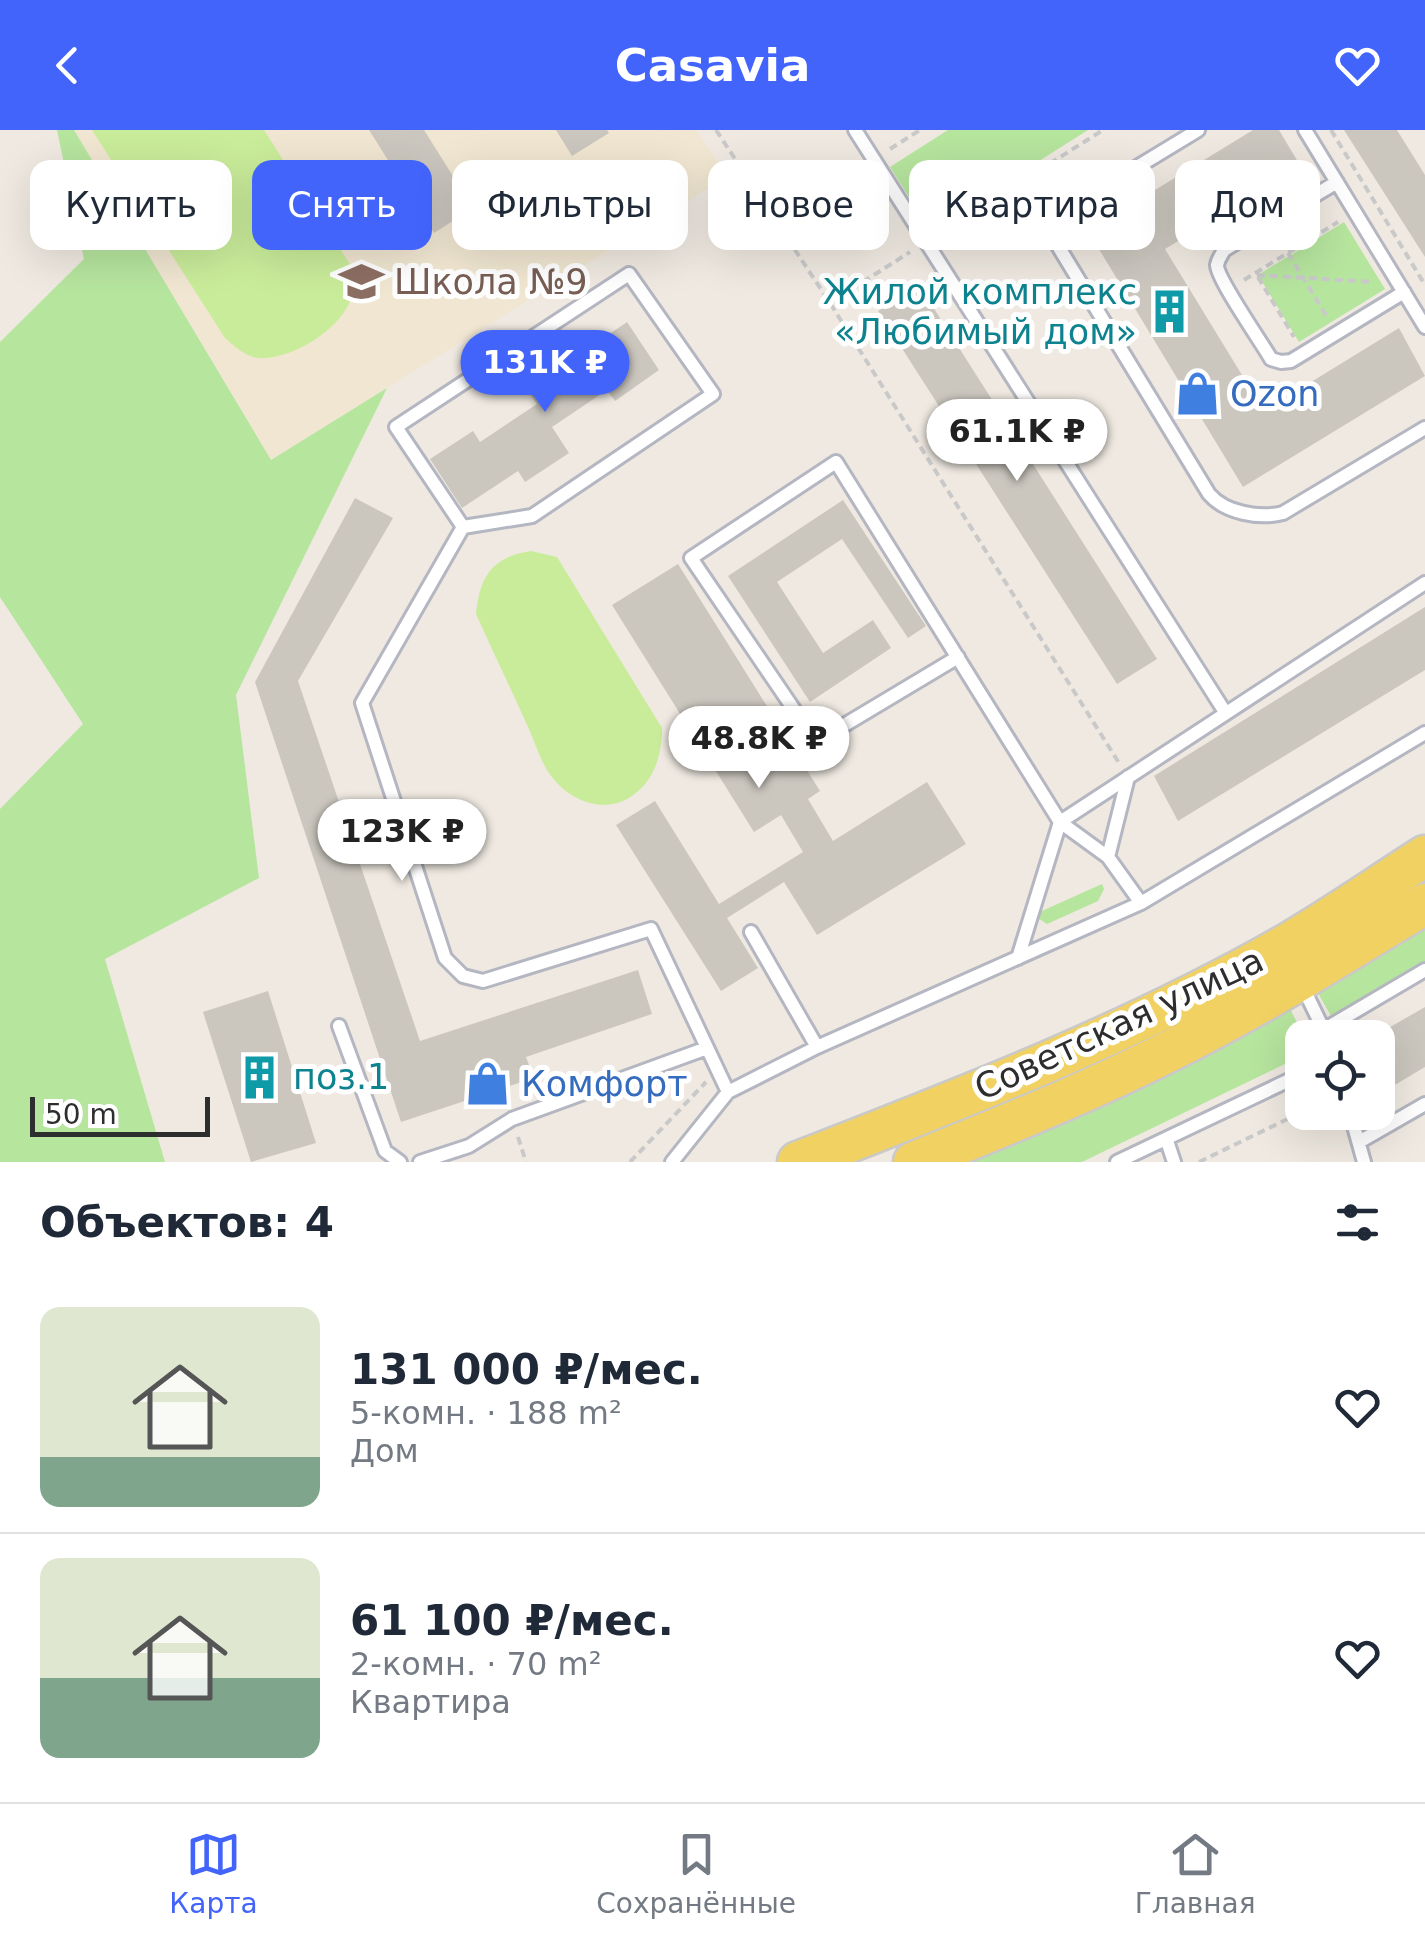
<!DOCTYPE html>
<html lang="ru">
<head>
<meta charset="utf-8">
<style>
	:root { --surface:#fff; --page:#f6f6f7; --text:#1f2937; --muted:#747a83; --line:#e0e1e3; --accent:#4264fb }
	body { margin:0; font-family:"DejaVu Sans",sans-serif; background:var(--page); color:var(--text); height:100vh; display:flex; flex-direction:column; font-size:38px; white-space:nowrap }
	* { box-sizing:border-box; margin:0 }
	p { font-size:32px; color:var(--muted) }
	.icon { flex:none; width:55px; height:55px; fill:none; stroke:currentColor; stroke-width:2; stroke-linecap:round; stroke-linejoin:round }
	.map { position:relative; height:1032px; overflow:hidden }
	.panel { display:flex; flex-direction:column; background:var(--surface); flex:1 }
	.panel>* { flex:none }
	.banner { position:absolute; left:30px; top:30px; width:1365px; height:90px; display:flex; gap:20px }
	.fabs { position:absolute; left:1285px; top:890px; display:grid; gap:20px }
	.fabs a { display:grid; place-items:center; width:110px; height:110px; border-radius:20px; background:var(--surface); box-shadow:0 10px 40px #0002; font-size:50px }
	.scale { position:absolute; left:30px; bottom:25px; width:180px; box-sizing:border-box; padding-left:10px; border:5px solid #2e2e2e; border-top:0; font-size:28px; line-height:35px; white-space:nowrap; color:#2e2e2e; -webkit-text-stroke:8px #fff; paint-order:stroke }
	.price { position:absolute; translate:-50% -85px; padding:0 22px; border-radius:35px; background:#fff; color:#222; font-size:32px; line-height:65px; filter:drop-shadow(0 2px 5px #0008) }
	.price::after { content:''; position:absolute; left:50%; top:60px; width:30px; height:22px; margin-left:-15px; background:inherit; clip-path:polygon(0 0,100% 0,50% 100%) }
	.price.on { background:var(--accent); color:#fff }
	ul { padding:0; list-style:none }
	li { display:flex; align-items:center; gap:30px; height:250px; padding:0 40px }
	li+li { border-top:2px solid var(--line) }
	li span { display:grid; place-items:center; flex:none; width:280px; height:200px; border-radius:20px; color:#555 }
	li>.icon { margin-inline-start:auto }
	span .icon { width:120px; height:120px; fill:#fffc; stroke-width:1 }
	li b { font-size:42px }
	h2 { display:flex; justify-content:space-between; align-items:center; height:120px; padding:0 40px; font-size:42px }
	.tag { padding:0 35px; border-radius:20px; background:var(--surface); box-shadow:0 10px 40px #0002; font-size:35px; line-height:90px }
	.tag.on { background:var(--accent); color:#fff }
	header { display:flex; justify-content:space-between; align-items:center; height:130px; padding:0 40px; background:var(--accent); color:#fff; font-size:45px; font-weight:600 }
	.menu { display:flex; justify-content:space-around; align-items:center; height:140px; border-top:2px solid var(--line); background:var(--surface); font-size:28px; color:var(--muted) }
	.menu a { display:grid; justify-items:center; gap:5px }
	.menu .on { color:var(--accent) }
	.map>svg:first-child { display:block }
	.education { fill:#f0e6d1 }
	.green { fill:#b6e59e }
	.pitch { fill:#c9ec9a }
	.building { fill:#cbc7bf }
	.lines { fill:none; stroke-linecap:round; stroke-linejoin:round }
	.service-casing { stroke:#b4b7c1; stroke-width:18 }
	.primary-casing { stroke:#c9c9c9; stroke-width:45 }
	.path { stroke:#c9c9c9; stroke-width:4; stroke-dasharray:8 5; stroke-linecap:butt }
	.service { stroke:#fff; stroke-width:12 }
	.primary { stroke:#f2d163; stroke-width:40 }
	.labels { text-anchor:middle; stroke-width:10; stroke-linejoin:round; paint-order:stroke }
	.education-label { font-size:35px; fill:#785e54; stroke:#fff; text-anchor:start }
	.culture-label { font-size:35px; fill:#0d838f; stroke:#fff; text-anchor:end }
	.shop-label { font-size:35px; fill:#366cbe; stroke:#fff; text-anchor:start }
	.street-label { font-size:35px; fill:#2e2e2e; stroke:#fff }
</style>
</head>
<body>
<header><svg class="icon" aria-label="back" viewBox="0 0 24 24"><path d="M15 5l-7 7 7 7"/></svg>Casavia<svg class="icon" aria-label="heart" viewBox="0 0 24 24"><path d="M12 20l-8-8c-3-5 5-10 8-4 3-6 11-1 8 4z"/></svg></header>
<div class="map">
<svg width="1425" height="1032" viewBox="0 0 1425 1032">
	<rect width="100%" height="100%" fill="#efe9e1"/>
	<path class="education" d="M74,0H696L728,46L271,330Z"/>
	<path class="green" d="M57,0H74L271,330L387,258L236,565L259,748L105,829L165,1032H0V679L83,594L0,467V212L84,129Z
		M948,0H1088L930,100L890,37Z
		M1344,92L1385,159L1299,212L1258,145Z
		M1102,754L1104,759L1098,771L1047,794L1033,785Z
		M1425,785V831L1331,886L1319,865L1330,843Z
		M1286,871L1303,904L1291,931L1082,1032H942Z"/>
	<path class="pitch" d="M92,0H264L351,136C371,182 299,231 258,228C245,226 235,217 225,208Z
		M531,421L557,427L662,598C662,624 655,650 632,666C604,685 570,671 551,646C541,633 535,612 528,597C511,559 493,522 476,484C480,446 492,427 531,421Z"/>
	<path class="building" d="M369,0H424L473,78L434,103Z
		M556,0H607L609,3L572,26Z
		M1253,0H1279L1301,37L1165,119L1264,281L1399,198L1425,246L1243,357L1088,101Z
		M1344,0H1397L1425,45V127Z
		M919,155L1157,529L1117,554L878,181Z
		M627,192L659,240L615,271L607,260L552,297L569,323L525,352L518,341L462,378L430,329L473,301L480,312L537,274L519,248L563,219L571,230Z
		M355,368L393,388L298,551L420,911L638,840L652,884L526,927L534,948L401,992L255,552Z
		M843,370L926,496L908,508L842,409L777,452L823,523L873,490L891,518L810,572L728,446Z
		M678,434L820,661L808,669L833,711L927,652L966,714L817,805L784,752L727,788L758,838L721,861L616,695L655,671L719,774L803,722L781,685L754,702L612,475Z
		M1425,477V540L1178,691L1154,646Z
		M268,861L316,1013L251,1032L203,882Z
		M1425,877V937L1378,965V908H1371Z"/>
	<g class="lines">
		<defs>
			<path id="service" d="M855,0L1225,582
				M1198,0L1063,82L1056,95L1055,111L1209,364C1225,383 1260,389 1283,383L1425,298
				M1305,0L1425,197
				M1337,52L1224,120C1221,126 1218,129 1217,135C1217,149 1262,213 1271,229L1281,232L1291,231L1404,162
				M463,397L396,297L629,144L713,264L532,386L463,397L362,573L445,828L463,846L483,851L651,799L728,962
				M958,527L816,612L691,428L836,332L1060,692L1108,727L1141,773
				M1108,727L1128,647
				M751,802L817,917
				M1018,828L1060,692L1425,453
				M1301,853L1327,907
				M339,896L385,1021L400,1032
				M1321,908L1325,899L1425,840
				M1350,982L1364,1032
				M1167,1011L1174,1032
				M1359,1012L1425,974
				M420,1032L469,1016L512,989L707,918
				M672,1032L728,962L817,917L1141,773L1425,603
				M1117,1032L1302,944"/>
			<path id="primary" d="M798,1032C963,968 1129,904 1284,816C1332,788 1378,756 1425,726
				M914,1032C1012,993 1108,954 1201,905C1278,865 1351,819 1425,774"/>
		</defs>
		<use href="#service" class="service-casing"/>
		<use href="#primary" class="primary-casing"/>
		<path class="path" d="M716,0L830,173L1119,633
			M1331,0L1425,155
			M890,19L920,0
			M940,103L1103,0
			M1288,123L1327,187
			M1257,145L1374,152
			M1258,147L1294,207
			M1244,150L1338,92
			M830,173L910,122
			M518,1007L526,1032
			M630,1032L706,952
			M1199,1032L1302,982"/>
		<use href="#service" class="service"/>
		<use href="#primary" class="primary"/>
	</g>
	<defs>
		<symbol id="school-bare" viewBox="-9 -9 18 18"><path d="M0-5L7-2L0 1L-7-2ZM-4 1L0 2.5L4 1V4Q0 6-4 4Z" fill="#8d6e63" stroke="#fff" stroke-width="2.5" paint-order="stroke"/></symbol>
		<symbol id="building-bare" viewBox="-9 -9 18 18"><path d="M-4-6H4V6H1V3H-1V6H-4ZM-2.5-4.3h1.7v1.8h-1.7ZM.8-4.3h1.7v1.8H.8ZM-2.5-1h1.7V.8h-1.7ZM.8-1h1.7V.8H.8Z" fill="#0f9aa8" stroke="#fff" stroke-width="2.5" paint-order="stroke"/></symbol>
		<symbol id="shop-bare" viewBox="-9 -9 18 18"><path d="M-5-2.5h2.3a2.7 3.5 0 0 1 5.4 0H5L5.5 6h-11ZM-1.5-2.5h3a1.5 2.3 0 0 0-3 0Z" fill="#3f7fe0" stroke="#fff" stroke-width="2.5" paint-order="stroke"/></symbol>
	</defs>
	<g fill-rule="evenodd">
		<use href="#school-bare" x="330" y="120" width="63" height="63"/>
		<use href="#building-bare" x="1138" y="150" width="63" height="63"/>
		<use href="#shop-bare" x="1166" y="232" width="63" height="63"/>
		<use href="#building-bare" x="228" y="916" width="63" height="63"/>
		<use href="#shop-bare" x="456" y="922" width="63" height="63"/>
	</g>
	<g class="labels">
		<g class="education-label">
			<text x="394" y="164">Школа №9</text>
		</g>
		<g class="culture-label">
			<text x="1137" y="174">Жилой комплекс<tspan x="1137" dy="40">«Любимый дом»</tspan></text>
			<text x="293" y="959" text-anchor="start">поз.1</text>
		</g>
		<g class="shop-label">
			<text x="1230" y="276">Ozon</text>
			<text x="521" y="966">Комфорт</text>
		</g>
		<g class="street-label">
			<text transform="translate(1119 894) rotate(-25)" y="12">Советская улица</text>
		</g>
	</g>
</svg>
<div class="fabs">
<a><svg class="icon" aria-label="locate" viewBox="0 0 24 24"><circle cx="12" cy="12" r="6"/><path d="M12 2v4M12 18v4M2 12h4M18 12h4"/></svg></a>
</div>
<div class="scale">50 m</div>
<b class="price on" style="left:545px;top:285px">131K ₽</b>
<b class="price" style="left:1017px;top:354px">61.1K ₽</b>
<b class="price" style="left:759px;top:661px">48.8K ₽</b>
<b class="price" style="left:402px;top:754px">123K ₽</b>
<div class="banner">
<a class="tag">Купить</a>
<a class="tag on">Снять</a>
<a class="tag">Фильтры</a>
<a class="tag">Новое</a>
<a class="tag">Квартира</a>
<a class="tag">Дом</a>
</div>
</div>
<section class="panel">
<h2>Объектов: 4<svg class="icon" aria-label="filters" viewBox="0 0 24 24"><path d="M4 7h16M4 17h16"/><circle cx="9" cy="7" r="2"/><circle cx="15" cy="17" r="2"/></svg></h2>
<ul>
<li><span style="background:linear-gradient(#dfe7d0 75%,#7fa58c 0)"><svg class="icon" aria-label="home" viewBox="0 0 24 24"><path d="M3 11l9-7 9 7M6 9v11h12V9"/></svg></span><div><b>131 000 ₽/мес.</b><p>5-комн. · 188 m²</p><p>Дом</p></div><svg class="icon" aria-label="heart" viewBox="0 0 24 24"><path d="M12 20l-8-8c-3-5 5-10 8-4 3-6 11-1 8 4z"/></svg></li>
<li><span style="background:linear-gradient(#dfe7d0 60%,#7fa58c 0)"><svg class="icon" aria-label="home" viewBox="0 0 24 24"><path d="M3 11l9-7 9 7M6 9v11h12V9"/></svg></span><div><b>61 100 ₽/мес.</b><p>2-комн. · 70 m²</p><p>Квартира</p></div><svg class="icon" aria-label="heart" viewBox="0 0 24 24"><path d="M12 20l-8-8c-3-5 5-10 8-4 3-6 11-1 8 4z"/></svg></li>
</ul>
</section>
<nav class="menu">
<a class="on"><svg class="icon" aria-label="map" viewBox="0 0 24 24"><path d="M3 6l6-2 6 2 6-2v14l-6 2-6-2-6 2zM9 4v14M15 6v14"/></svg>Карта</a>
<a><svg class="icon" aria-label="saved" viewBox="0 0 24 24"><path d="M7 4h10v16l-5-4-5 4z"/></svg>Сохранённые</a>
<a><svg class="icon" aria-label="home" viewBox="0 0 24 24"><path d="M3 11l9-7 9 7M6 9v11h12V9"/></svg>Главная</a>
</nav>
</body>
</html>
